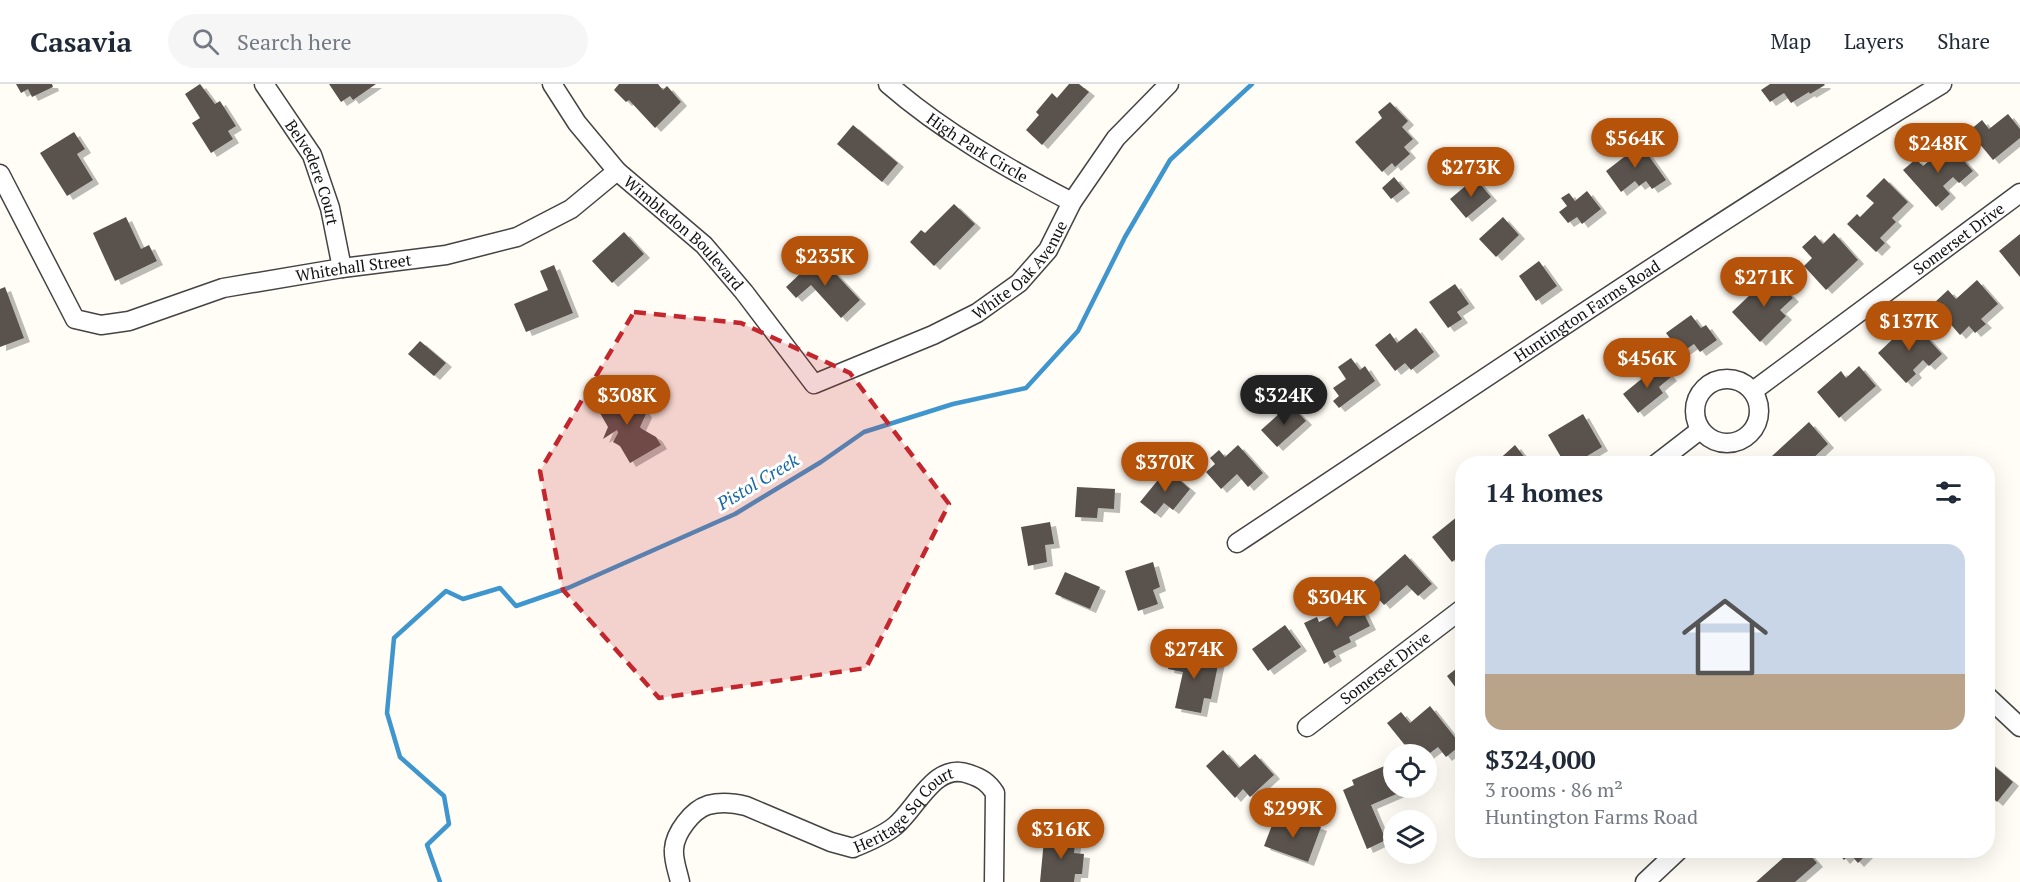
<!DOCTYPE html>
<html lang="en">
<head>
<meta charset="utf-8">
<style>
	:root { --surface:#fff; --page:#f6f6f7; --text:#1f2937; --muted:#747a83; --line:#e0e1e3; --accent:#b45309 }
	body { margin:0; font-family:"PT Serif",serif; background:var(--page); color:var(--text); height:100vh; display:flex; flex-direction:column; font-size:22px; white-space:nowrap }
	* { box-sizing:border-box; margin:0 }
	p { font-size:20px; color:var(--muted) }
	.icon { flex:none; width:33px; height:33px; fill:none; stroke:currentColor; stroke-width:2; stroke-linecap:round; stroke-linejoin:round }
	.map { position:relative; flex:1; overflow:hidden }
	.details { position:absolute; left:1455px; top:372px; width:540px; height:402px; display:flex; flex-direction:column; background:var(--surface); border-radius:24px; box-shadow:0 6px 24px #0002 }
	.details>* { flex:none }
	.buttons { position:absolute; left:1383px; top:660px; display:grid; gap:12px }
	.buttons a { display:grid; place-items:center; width:54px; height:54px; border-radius:50%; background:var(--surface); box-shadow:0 6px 24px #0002; font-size:30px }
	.price { position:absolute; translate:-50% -51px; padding:0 14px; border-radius:21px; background:var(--accent); color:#fff; font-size:20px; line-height:39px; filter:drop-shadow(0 2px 3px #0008) }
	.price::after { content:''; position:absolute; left:50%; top:36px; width:18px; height:14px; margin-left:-9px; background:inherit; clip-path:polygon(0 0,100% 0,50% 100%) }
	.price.selected { background:#222; color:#fff }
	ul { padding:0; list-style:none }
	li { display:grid; align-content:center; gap:12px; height:318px; padding:0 30px }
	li+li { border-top:2px solid var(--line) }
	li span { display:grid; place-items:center; height:186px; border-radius:18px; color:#555 }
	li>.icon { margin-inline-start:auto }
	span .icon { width:108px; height:108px; fill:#fffc; stroke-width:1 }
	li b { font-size:26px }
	h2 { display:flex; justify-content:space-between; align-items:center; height:72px; padding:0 30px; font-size:26px }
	header { display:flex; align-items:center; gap:36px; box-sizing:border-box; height:84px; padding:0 30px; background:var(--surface); border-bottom:2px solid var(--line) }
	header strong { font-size:28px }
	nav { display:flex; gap:33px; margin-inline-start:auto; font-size:21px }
	.search { width:420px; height:54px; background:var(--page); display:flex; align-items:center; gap:15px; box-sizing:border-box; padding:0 21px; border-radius:33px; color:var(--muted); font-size:22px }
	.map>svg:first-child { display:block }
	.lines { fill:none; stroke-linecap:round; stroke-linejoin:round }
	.stream { stroke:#3f96cf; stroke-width:4.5 }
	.building { fill:#5a524d; filter:url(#shadow) }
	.street-casing { stroke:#444; stroke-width:21 }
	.street { stroke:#fff; stroke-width:18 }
	.marked { fill:#c4262e; fill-opacity:0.2; stroke:#c4262e; stroke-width:4.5; stroke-dasharray:12 8; stroke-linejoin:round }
	.labels { text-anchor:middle; stroke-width:6; stroke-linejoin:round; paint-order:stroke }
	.street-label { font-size:16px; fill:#111; stroke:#fff }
	.water-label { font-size:18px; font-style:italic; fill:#1768a6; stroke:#fff }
</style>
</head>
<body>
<header>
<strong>Casavia</strong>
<div class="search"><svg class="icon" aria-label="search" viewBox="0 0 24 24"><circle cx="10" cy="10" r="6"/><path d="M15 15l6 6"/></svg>Search here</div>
<nav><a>Map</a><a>Layers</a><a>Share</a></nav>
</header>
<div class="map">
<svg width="2020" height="798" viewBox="0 0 2020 798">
	<defs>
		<filter id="shadow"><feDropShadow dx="6" dy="4" stdDeviation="0" flood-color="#0004"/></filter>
	</defs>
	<rect width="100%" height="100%" fill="#fffdf5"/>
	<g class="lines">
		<path class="stream" d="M440,798L427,761L449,740L444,712L400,673L387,629L394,554L446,507L463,515L500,504L516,522L568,504L735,430L821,378L864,348L953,320L1026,304L1078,247L1125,153L1170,76L1252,0"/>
	</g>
	<path class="building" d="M16,0H52L53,3L32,13L28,5L21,9Z
		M200,0L215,20L220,17L236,42L228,47L233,55L211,69L192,39L200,34L185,10Z
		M329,0H376L353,16L350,12L341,18Z
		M619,0H658L663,6L667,2L681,18L655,44L629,16L626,18L614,6Z
		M1069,0H1079L1089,8L1042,61L1026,46L1039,31L1036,28L1052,9L1057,14Z
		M1770,0H1824L1825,1L1810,10L1809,8L1791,19L1784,9L1770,18L1761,6Z
		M1390,18L1408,37L1402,43L1413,55L1404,63L1410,70L1395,83L1392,79L1382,88L1355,58L1382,34L1378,28Z
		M2008,30L2020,45V54L1993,76L1969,47L1982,36L1989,45Z
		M853,41L898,79L882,98L837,60Z
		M74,48L85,65L77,70L93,96L67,112L40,69Z
		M1636,54L1666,96L1652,105L1646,97L1639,102L1635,97L1621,108L1606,87L1628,70L1624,64Z
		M1949,60L1973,87L1959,99L1953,93L1943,102L1950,110L1936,123L1903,86L1916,75L1923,82Z
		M1394,93L1404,105L1391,115L1382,104Z
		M1475,94L1491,113L1466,134L1450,115Z
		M1884,94L1908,118L1892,134L1896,138L1880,154L1885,159L1876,168L1847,140L1857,130L1860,133L1874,119L1866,112Z
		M1587,107L1601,125L1582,140L1577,133L1568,139L1559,128L1567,122L1561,114L1569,109L1575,117Z
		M954,120L975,140L934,182L910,158L921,146L925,149Z
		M126,133L141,165L149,161L157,177L115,197L93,149Z
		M1503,133L1519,151L1496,173L1479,155Z
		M624,148L644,170L612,199L592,177Z
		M1834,149L1858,176L1826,206L1804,182L1812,174L1802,163L1815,151L1823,160Z
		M2020,150V193L1999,167Z
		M819,172L860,216L841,234L811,201L796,214L786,203Z
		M1539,177L1557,202L1536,217L1519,192Z
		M554,181L573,229L526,248L514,220L548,206L540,187Z
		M1771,191L1793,214L1780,226L1786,232L1760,258L1732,228Z
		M1977,196L1998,220L1981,235L1986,240L1975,249L1969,242L1960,251L1933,220L1948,206L1956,215Z
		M1455,200L1469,220L1457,228L1462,235L1448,244L1429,218Z
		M5,203L24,254L0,263V205Z
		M1691,231L1701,244L1706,241L1717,256L1700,268L1694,260L1681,269L1666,249Z
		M1907,238L1919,251L1922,248L1942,270L1929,282L1923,276L1913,286L1916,290L1906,299L1878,269L1896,252L1894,250Z
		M1416,244L1434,268L1411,286L1405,279L1395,287L1375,261L1390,249L1397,259Z
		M420,257L446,279L434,292L408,270Z
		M1351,274L1360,286L1365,282L1375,297L1339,324L1333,317L1339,312L1333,304L1346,295L1338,283Z
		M1660,280L1671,293L1659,303L1663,309L1638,329L1623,310Z
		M1859,282L1876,302L1839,334L1817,308L1841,287L1846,294Z
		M622,306L631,321L638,317L646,330L640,343L642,345L656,353L661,361L630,379L620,362L613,358L618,349L617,346L603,355L608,343L596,322Z
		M1290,320L1306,337L1277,363L1261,346Z
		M1583,330L1602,363L1584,374L1587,380H1565L1548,351Z
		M1809,338L1828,360L1807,380H1779L1772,372Z
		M1238,361L1263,389L1248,403L1237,390L1221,405L1206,388L1215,380L1210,374L1219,366L1225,373Z
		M1515,361L1530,380H1494Z
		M1167,385L1190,405L1173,426L1164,419L1155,430L1140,418Z
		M1077,403L1115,405L1114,425L1098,424L1097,434L1075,433Z
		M1458,432L1461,435L1462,434V470L1452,478L1432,453Z
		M1050,438L1054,460L1045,461L1047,478L1028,482L1021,443Z
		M1405,470L1432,500L1418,512L1407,501L1384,521L1368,503Z
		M1153,478L1160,503L1153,506L1158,520L1138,527L1125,487Z
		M1065,488L1100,503L1090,525L1055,510Z
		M1355,511L1370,542L1349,553L1351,558L1333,567L1336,573L1324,580L1304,539L1317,533L1319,538L1335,530L1332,523Z
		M1285,541L1301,563L1268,587L1252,565Z
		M1172,567L1219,576L1211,615L1204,614L1201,629L1175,624L1183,588L1168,585Z
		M1462,580V612L1447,592Z
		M1430,622L1461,661L1446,673L1438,663L1426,672V670H1412L1387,639L1401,628L1410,639Z
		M1223,666L1239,684L1255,670L1274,691L1250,713L1243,705L1235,714L1206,682Z
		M1988,677L2013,698L1997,718L1988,710Z
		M1389,680L1394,690V704H1399L1401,708L1371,721L1386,756L1367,765L1343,706L1354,701L1352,696Z
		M1274,736L1298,745L1302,736L1321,743L1308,778L1264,762Z
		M1056,749L1076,750L1074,769L1084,770L1082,790H1075L1074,798H1040L1044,756L1056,757Z
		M1792,766H1806L1817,779L1795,798H1756Z
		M1836,766H1867L1869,768L1858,779L1850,770L1844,776Z"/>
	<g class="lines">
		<defs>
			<g id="street">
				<path id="s1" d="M264,0L312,71L330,124L342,184"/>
				<path id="s2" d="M552,0L577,39L617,87L704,161L744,208L814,300L933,251L977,229L1019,199L1048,166L1072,118L1116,54L1169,0"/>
				<path id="s3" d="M888,0C942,47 1008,85 1072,118"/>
				<path id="s4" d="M0,90L75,235L101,241L129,237L223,204L342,184L446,171L517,153L571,125L617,87"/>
				<circle cx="1727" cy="327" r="32"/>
				<path id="s5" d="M1753,307L2020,109"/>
				<path d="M1656,380L1700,346"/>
				<path id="s6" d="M1237,459C1470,305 1702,146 1942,0"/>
				<path d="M1988,613L2020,643"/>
				<path id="s7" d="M1307,643L1462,525"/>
				<path id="s8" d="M680,798C678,788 673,776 674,765C675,749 692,726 708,721C720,718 734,719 746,722L831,758L853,764C867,758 883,752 895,742C917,724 935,677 969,690C981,694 988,698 995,709L994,798"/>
				<path d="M1645,798L1679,766"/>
			</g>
		</defs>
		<use href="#street" class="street-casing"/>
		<use href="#street" class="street"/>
	</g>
	<path class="marked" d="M634,228L741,239L850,289L949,420L866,584L659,614L563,506L540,387Z"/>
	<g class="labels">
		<g class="street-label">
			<text dy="6" stroke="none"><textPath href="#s3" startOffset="110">High Park Circle</textPath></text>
			<text dy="6" stroke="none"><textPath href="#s1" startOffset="102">Belvedere Court</textPath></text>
			<text dy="6" stroke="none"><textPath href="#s2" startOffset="200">Wimbledon Boulevard</textPath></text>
			<text dy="6" stroke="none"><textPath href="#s5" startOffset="256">Somerset Drive</textPath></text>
			<text dy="6" stroke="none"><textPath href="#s2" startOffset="640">White Oak Avenue</textPath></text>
			<text dy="6" stroke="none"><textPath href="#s4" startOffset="450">Whitehall Street</textPath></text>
			<text dy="6" stroke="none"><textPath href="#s6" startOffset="420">Huntington Farms Road</textPath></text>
			<text dy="6" stroke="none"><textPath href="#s7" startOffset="98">Somerset Drive</textPath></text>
			<text dy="6" stroke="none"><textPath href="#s8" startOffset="310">Heritage Sq Court</textPath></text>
		</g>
		<g class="water-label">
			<text transform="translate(758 398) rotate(-31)" y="6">Pistol Creek</text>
		</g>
	</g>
</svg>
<div class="buttons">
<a><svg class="icon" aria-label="locate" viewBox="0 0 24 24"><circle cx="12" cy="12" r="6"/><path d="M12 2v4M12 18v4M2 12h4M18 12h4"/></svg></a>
<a><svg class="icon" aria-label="layers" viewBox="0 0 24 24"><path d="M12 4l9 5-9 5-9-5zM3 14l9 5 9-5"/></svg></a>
</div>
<b class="price" style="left:1635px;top:85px">$564K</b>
<b class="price" style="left:1938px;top:90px">$248K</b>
<b class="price" style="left:1471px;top:114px">$273K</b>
<b class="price" style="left:825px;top:203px">$235K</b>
<b class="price" style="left:1764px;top:224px">$271K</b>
<b class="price" style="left:1909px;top:268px">$137K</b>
<b class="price" style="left:1647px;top:305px">$456K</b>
<b class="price" style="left:627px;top:342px">$308K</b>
<b class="price selected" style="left:1284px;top:342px">$324K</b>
<b class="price" style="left:1165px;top:409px">$370K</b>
<b class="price" style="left:1337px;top:544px">$304K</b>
<b class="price" style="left:1194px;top:596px">$274K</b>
<b class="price" style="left:1293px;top:755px">$299K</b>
<b class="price" style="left:1061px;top:776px">$316K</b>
<section class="details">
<h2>14 homes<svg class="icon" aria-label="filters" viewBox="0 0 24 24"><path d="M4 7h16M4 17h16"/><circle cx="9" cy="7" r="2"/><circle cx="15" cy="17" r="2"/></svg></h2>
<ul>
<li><span style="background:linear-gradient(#c9d6e8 70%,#b9a48a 0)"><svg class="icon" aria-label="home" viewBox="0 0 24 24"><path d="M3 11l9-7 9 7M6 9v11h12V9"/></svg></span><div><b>$324,000</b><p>3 rooms · 86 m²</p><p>Huntington Farms Road</p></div></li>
</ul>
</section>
</div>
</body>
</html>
